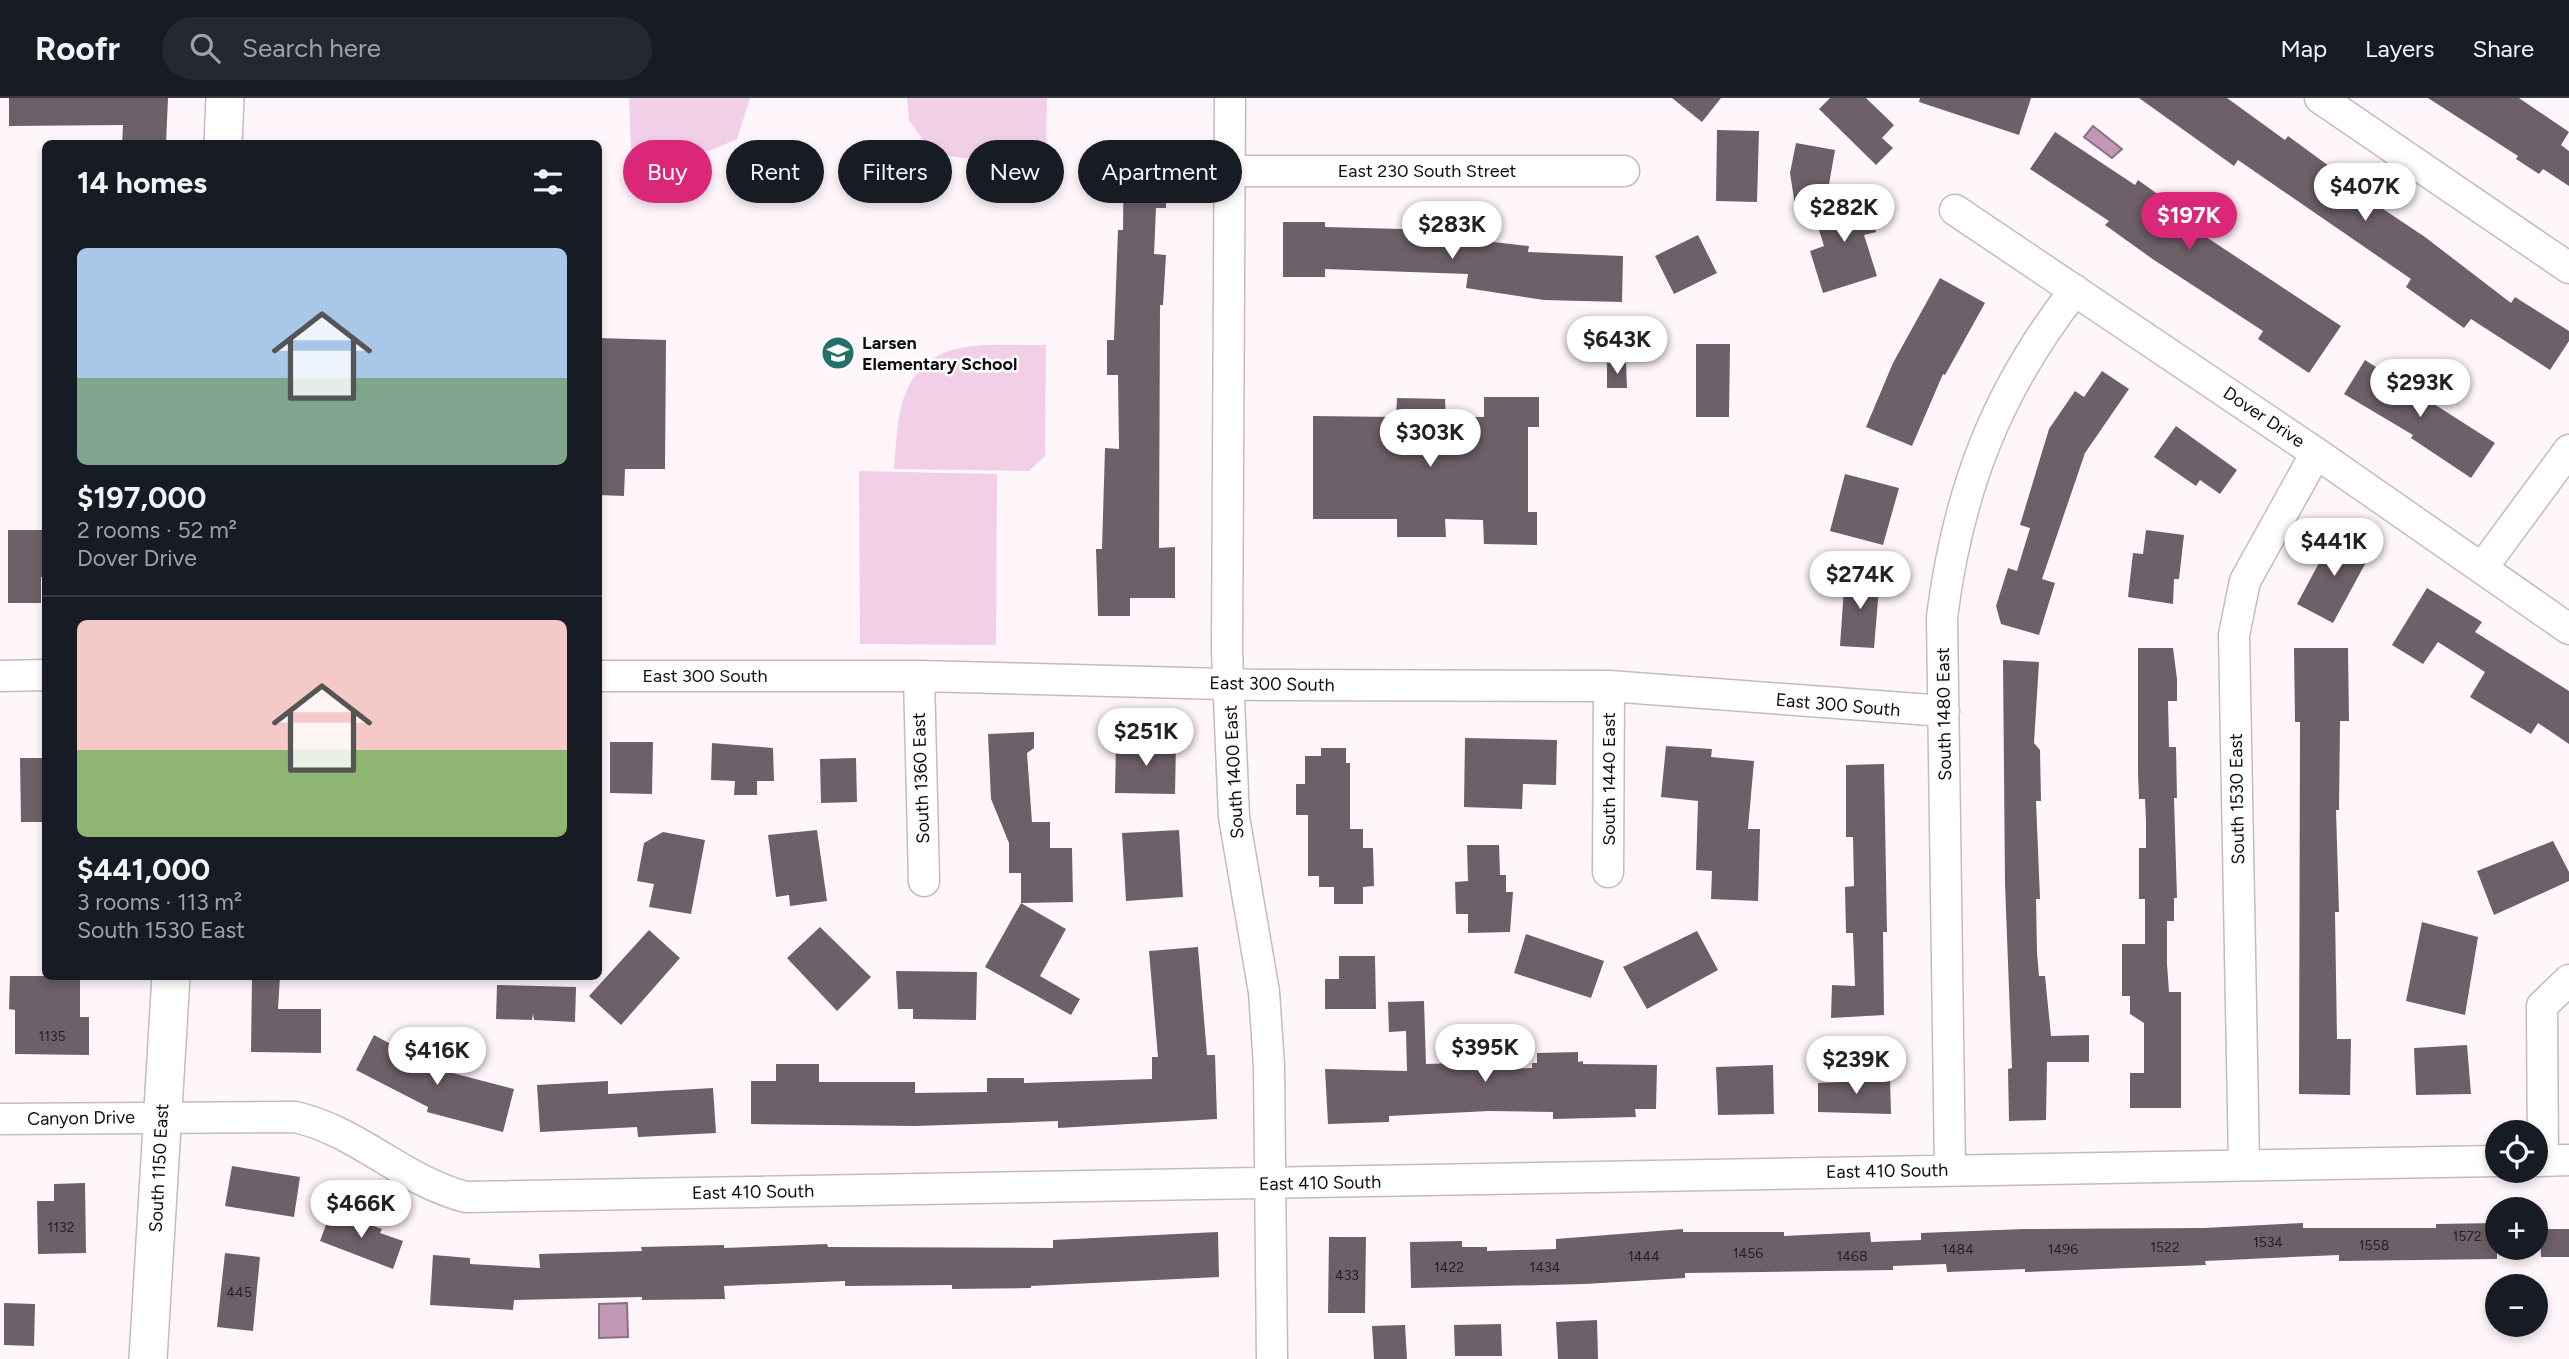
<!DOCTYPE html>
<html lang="en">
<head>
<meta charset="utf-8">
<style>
	:root { --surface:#171b24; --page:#242831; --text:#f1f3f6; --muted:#9ea1a6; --line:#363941; --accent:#db2777 }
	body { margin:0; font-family:Figtree,sans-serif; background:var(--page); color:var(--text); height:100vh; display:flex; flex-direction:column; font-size:26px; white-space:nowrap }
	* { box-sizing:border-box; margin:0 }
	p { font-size:23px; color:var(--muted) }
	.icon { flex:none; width:38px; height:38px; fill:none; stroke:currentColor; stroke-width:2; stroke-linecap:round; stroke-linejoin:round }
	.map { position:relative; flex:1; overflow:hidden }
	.drawer { position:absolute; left:42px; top:42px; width:560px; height:840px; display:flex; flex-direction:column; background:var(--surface); border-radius:10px; box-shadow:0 4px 10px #0003 }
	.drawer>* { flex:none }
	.top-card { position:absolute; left:623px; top:42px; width:665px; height:63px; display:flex; gap:14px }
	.controls { position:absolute; left:2485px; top:1022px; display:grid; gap:14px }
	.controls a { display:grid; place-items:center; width:63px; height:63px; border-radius:50%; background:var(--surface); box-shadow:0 4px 10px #0003; font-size:35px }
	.price { position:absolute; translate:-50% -60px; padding:0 16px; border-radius:24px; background:#fff; color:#222; font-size:23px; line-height:46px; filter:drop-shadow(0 2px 4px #0008) }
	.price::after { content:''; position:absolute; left:50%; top:42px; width:21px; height:16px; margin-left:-10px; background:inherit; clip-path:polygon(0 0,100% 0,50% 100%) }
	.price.current { background:var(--accent); color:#fff }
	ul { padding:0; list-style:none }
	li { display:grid; align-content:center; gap:14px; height:371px; padding:0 35px }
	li+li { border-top:2px solid var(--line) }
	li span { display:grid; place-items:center; height:217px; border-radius:10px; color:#555 }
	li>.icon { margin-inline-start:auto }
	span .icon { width:126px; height:126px; fill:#fffc; stroke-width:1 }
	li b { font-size:30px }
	h2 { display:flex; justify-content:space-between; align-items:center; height:84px; padding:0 35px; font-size:30px }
	.chip { padding:0 24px; border-radius:32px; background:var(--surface); box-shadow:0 4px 10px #0003; font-size:24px; line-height:63px }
	.chip.current { background:var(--accent); color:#fff }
	header { display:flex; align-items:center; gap:42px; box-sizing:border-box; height:98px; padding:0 35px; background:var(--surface); border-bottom:2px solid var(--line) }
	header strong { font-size:33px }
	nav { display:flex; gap:38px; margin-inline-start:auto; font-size:24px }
	.search { width:490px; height:63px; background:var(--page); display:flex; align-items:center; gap:18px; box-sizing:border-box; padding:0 24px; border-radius:38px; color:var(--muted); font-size:26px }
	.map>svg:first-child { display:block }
	.green { fill:#f1cfe7 }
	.water { fill:#c199b5; stroke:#8c6f83; stroke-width:2 }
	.building { fill:#6d6069 }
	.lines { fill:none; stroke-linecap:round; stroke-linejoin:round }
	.minor-casing { stroke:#c7b9c2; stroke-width:33 }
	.tertiary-casing { stroke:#c7b9c2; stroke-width:40 }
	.minor { stroke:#fff; stroke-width:30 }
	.tertiary { stroke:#fff; stroke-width:37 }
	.labels { text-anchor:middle; stroke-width:5; stroke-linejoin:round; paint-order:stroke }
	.number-label { font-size:14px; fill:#272126 }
	.street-label { font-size:18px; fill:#100c0f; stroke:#fff }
	.poi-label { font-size:18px; font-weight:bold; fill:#100c0f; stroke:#fff; text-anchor:start }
</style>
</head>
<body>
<header>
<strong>Roofr</strong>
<div class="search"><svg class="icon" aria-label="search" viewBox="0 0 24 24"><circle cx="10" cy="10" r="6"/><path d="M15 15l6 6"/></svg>Search here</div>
<nav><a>Map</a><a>Layers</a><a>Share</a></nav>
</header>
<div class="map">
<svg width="2569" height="1261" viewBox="0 0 2569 1261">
	<rect width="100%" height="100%" fill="#fff6fc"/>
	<path class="green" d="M629,0H750L737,41L709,53L631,51Z
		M907,0H1047L1046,55L962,60L932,55L909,22Z
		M1046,247L1045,358L1029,373L894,371C896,350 896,326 902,306C922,235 986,248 1046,247Z
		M859,373L997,376L996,547L860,546Z"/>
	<path class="water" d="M2093,28L2122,51L2112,60L2084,39Z
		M627,1205L628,1239L599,1240V1206Z"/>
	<path class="building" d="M9,0H168L166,46H122L123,27L9,28Z
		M1672,0H1721L1702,24Z
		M1830,0H1866L1894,27L1882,40L1893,50L1876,67L1819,11Z
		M1920,0H2031L2019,37L1919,4Z
		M2139,0H2227L2285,42L2288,38L2344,79L2341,83L2425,139L2511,205L2515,199L2569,233V243L2550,272L2471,221L2464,230L2406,189L2411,181L2238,62L2234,68Z
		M2428,0H2519L2569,34L2561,47L2569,53V88L2543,71L2539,76L2516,61L2518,58Z
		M1717,32L1759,33L1757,104L1716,103Z
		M2055,34L2135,87L2138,82L2198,125L2194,131L2341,228L2309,275L2258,241L2263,233L2154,162L2105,127L2109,123L2030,71Z
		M1124,43H1167L1166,110H1156L1154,156L1166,157L1163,207H1160L1159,450L1175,449V500H1130V518H1098L1096,451H1102L1105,350L1119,351L1118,277H1107V242H1114L1118,132H1123Z
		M1796,45L1835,52L1825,109L1796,114L1790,75Z
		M1865,97L1876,134L1864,137L1877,178L1823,195L1810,153L1824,148L1813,113Z
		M1283,124H1325V129L1440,132V138L1529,148L1528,154L1623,158L1622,204L1544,202L1466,190L1468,176L1325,171V179H1283Z
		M1698,137L1717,175L1674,196L1655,158Z
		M1940,180L1985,205L1945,277L1943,276L1912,348L1866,329L1893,265Z
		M598,240L666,242L665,371H625L624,398L598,397Z
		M1696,246H1730L1729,319H1696Z
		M2365,262L2495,345L2471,380L2411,340L2413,337L2344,296Z
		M1607,265H1626L1627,290H1607Z
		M2102,273L2129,291L2085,355L2042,481L2055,485L2039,537L2001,526L1996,508L2008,470L2017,473L2030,430L2020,427L2049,331L2075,293L2084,299Z
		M1484,299H1539V329H1528V414H1537V447L1484,446L1483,422L1445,421L1446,439H1397V421H1313V318L1396,319L1397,300L1445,301L1446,319H1484Z
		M2176,328L2237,372L2220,396L2200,382L2196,388L2154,359Z
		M1845,376L1899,390L1883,447L1830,433Z
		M8,432H46V479H41V505H8Z
		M2146,432L2184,437L2179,481H2174L2173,506L2128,499L2133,455L2143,456Z
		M2335,435L2371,455L2333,525L2297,506Z
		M1845,476L1880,478L1874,550L1840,548Z
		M2427,490L2482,524L2475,534L2569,593V646L2538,625L2531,636L2470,599L2485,574L2438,544L2423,566L2392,547Z
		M2138,550H2173L2177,581V603H2168L2169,649H2176L2177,700H2174L2177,800H2174V823H2167V866L2169,894H2181V1010H2130V975H2144V925L2130,916V898H2122V846H2145V801H2139V750H2146V723L2145,701H2139L2138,676Z
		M2294,550H2348L2349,623H2340L2339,712H2336L2339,814H2335L2337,941H2351L2350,997L2299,996L2300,624H2295Z
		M2003,562L2039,564L2034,645L2040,652L2041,703H2036L2040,801H2036L2037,855L2039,878H2045L2051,938L2089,937V964H2047L2046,1022L2009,1023L2008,971L2012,970L2005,786Z
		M1034,634V650L1027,655L1032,724H1050V750H1072L1073,804L1021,805V775H1009V745L991,701L988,636Z
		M1465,640L1557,642L1556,687L1523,686L1522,711L1464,709Z
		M610,644H653L652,696L610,695Z
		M712,645L773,650L774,683H757V697H734L735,683L711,682Z
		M1116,645L1176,646L1175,696L1115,695Z
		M1666,648L1712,651L1711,659L1754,663L1748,731H1760L1758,803L1711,801L1712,773L1696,772L1698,703L1661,699Z
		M1321,650H1346V665H1350V731H1363V750H1373L1374,788L1363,789V806H1334V789H1319V778H1308V717H1296V686H1305V658H1321Z
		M20,660H46V724H21Z
		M856,660L857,704L821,705L820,661Z
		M1884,666L1887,834H1883L1884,917L1831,920L1832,887L1855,888L1853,835H1846L1845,789L1854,788L1853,739H1846V667Z
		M817,732L827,803L790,808L789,797L776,799L768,737Z
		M1179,732L1183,799L1126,803L1122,735Z
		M663,734L705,742L691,816L649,809L654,786L637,783L644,745Z
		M2553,743L2569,774V783L2494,817L2477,773Z
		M1467,747H1499L1500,777H1506V794H1513L1510,834L1468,835V816H1456L1455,784L1468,783Z
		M1021,805L1066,831L1040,878L1080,901L1071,917L985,869Z
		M2422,824L2478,839L2465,917L2406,903Z
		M820,829L871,879L837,913L787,860Z
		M649,832L680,860L621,927L589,898Z
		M1697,833L1718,872L1647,911L1623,869Z
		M1526,836L1604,863L1591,900L1514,875Z
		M1198,849L1207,957H1215L1217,1021L1058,1030V1023L915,1028L751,1026V983H776V966H819V984H915V995L987,994V980H1024V985L1152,981V959H1158L1149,853Z
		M1339,858H1375L1376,911H1325V881H1339Z
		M896,873L977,874L976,922L913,921V911H898Z
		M10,878H80V919H89V957L15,956V912L9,911Z
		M252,878H280L278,911H321V955L251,954Z
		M497,887L576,889L575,924L534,922L533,916L532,922L496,921Z
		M1424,903L1426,966L1488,964V971L1532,970V965H1537V955L1578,954V964L1583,963V966L1657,967L1656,1011H1635L1636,1019L1553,1021V1014L1489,1013L1389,1018V1024L1328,1026L1325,971L1407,973L1406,933L1389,934L1388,904Z
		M374,937L437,971L514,991L503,1034L427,1014L428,1009L356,972Z
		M2467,947L2471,996L2416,997L2414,950Z
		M1773,967L1774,1016L1718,1017L1716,969Z
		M1841,978L1890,980L1891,1016L1818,1014V985L1841,984Z
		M608,983V996L713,990L716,1035L638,1039L637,1029L540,1034L537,987Z
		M232,1068L300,1079L294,1119L225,1108Z
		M85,1085L86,1155L38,1156L37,1103H54V1086Z
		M331,1113L382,1131L380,1135L403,1143L393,1171L320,1143Z
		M2303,1125V1130H2436V1126L2497,1125V1161L2339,1163V1157L2205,1163L2206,1167L2025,1174V1171L1947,1174L1946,1166L1893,1168V1172L1685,1175V1180L1585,1186L1411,1190L1410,1144L1462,1143V1149H1487V1153L1556,1151V1141L1683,1131V1134H1784V1138L1870,1134L1871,1144L1921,1142V1135L2024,1131L2204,1130Z
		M2540,1131H2569V1159H2541Z
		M1218,1134L1219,1179L1031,1188V1190L952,1191V1187L845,1188V1183L724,1188L725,1201L642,1202V1199L514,1202L513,1212L430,1207L433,1157L470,1160V1166L540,1170L539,1156L642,1153L641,1149L724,1147V1150L827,1146L828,1149L1053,1150V1142Z
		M1329,1139H1366L1365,1215H1328Z
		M225,1155L260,1159L253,1233L217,1229Z
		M4,1205L35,1206L34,1248L4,1247Z
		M1597,1222L1598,1261H1558L1556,1224Z
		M1501,1226L1502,1258H1455L1454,1227Z
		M1405,1227L1407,1261H1374L1372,1228Z"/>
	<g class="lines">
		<defs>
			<path id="minor" d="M1230,0L1227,553L1234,719L1264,894L1269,968L1272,1261
				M2320,0L2569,170
				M1230,73H1624
				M1955,112L2316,355L2569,531
				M2482,470L2569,352
				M0,578L46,577
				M598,578H919L1262,587L1609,588L1944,613
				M919,578L924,783
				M1608,774L1609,588
				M0,1021L295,1019C358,1033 403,1083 466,1099L2497,1063
				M2536,1063L2569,1062
				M2543,1063L2542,908L2569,882
				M2244,1066L2234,537L2245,483L2316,355
				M1950,1072L1942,519C1958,393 1996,293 2075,192"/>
			<path id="tertiary" d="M223,46L225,0
				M148,1261L171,878"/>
		</defs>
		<use href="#minor" class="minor-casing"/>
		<use href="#tertiary" class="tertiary-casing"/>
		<use href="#minor" class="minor"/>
		<use href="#tertiary" class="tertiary"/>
	</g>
	<defs>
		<symbol id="school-disc" viewBox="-11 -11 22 22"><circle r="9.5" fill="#27706a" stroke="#fff"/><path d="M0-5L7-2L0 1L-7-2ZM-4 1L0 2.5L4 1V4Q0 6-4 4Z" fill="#fff"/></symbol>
	</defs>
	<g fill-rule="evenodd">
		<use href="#school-disc" x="819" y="236" width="38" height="38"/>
	</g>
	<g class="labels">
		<g class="number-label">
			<text x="52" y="943">1135</text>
			<text x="61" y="1134">1132</text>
			<text x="2467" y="1143">1572</text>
			<text x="2268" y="1149">1534</text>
			<text x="2374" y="1152">1558</text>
			<text x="2165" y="1154">1522</text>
			<text x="1958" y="1156">1484</text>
			<text x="2063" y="1156">1496</text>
			<text x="1748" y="1160">1456</text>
			<text x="1644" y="1163">1444</text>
			<text x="1852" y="1163">1468</text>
			<text x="1449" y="1174">1422</text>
			<text x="1545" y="1174">1434</text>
			<text x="1347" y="1182">433</text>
			<text x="239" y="1199">445</text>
		</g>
		<g class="street-label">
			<text x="1427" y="79">East 230 South Street</text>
			<text transform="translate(2264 319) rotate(34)" y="6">Dover Drive</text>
			<text x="705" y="584">East 300 South</text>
			<text transform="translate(1272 586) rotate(1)" y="6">East 300 South</text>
			<text transform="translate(1838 607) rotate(5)" y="6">East 300 South</text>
			<text transform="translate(1944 616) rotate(-91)" y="6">South 1480 East</text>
			<text transform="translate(1234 674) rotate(-93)" y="6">South 1400 East</text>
			<text transform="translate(921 680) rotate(-92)" y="6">South 1360 East</text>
			<text transform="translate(1609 681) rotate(-90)" y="6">South 1440 East</text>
			<text transform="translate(2237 701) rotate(-91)" y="6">South 1530 East</text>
			<text transform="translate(81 1020) rotate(-1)" y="6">Canyon Drive</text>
			<text transform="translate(159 1070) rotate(-87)" y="6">South 1150 East</text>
			<text transform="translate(1887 1073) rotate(-1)" y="6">East 410 South</text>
			<text transform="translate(1320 1085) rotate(-1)" y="6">East 410 South</text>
			<text transform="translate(753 1094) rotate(-1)" y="6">East 410 South</text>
		</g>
		<g class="poi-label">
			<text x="862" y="251">Larsen<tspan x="862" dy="21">Elementary School</tspan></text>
		</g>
	</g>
</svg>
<div class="controls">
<a><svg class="icon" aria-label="locate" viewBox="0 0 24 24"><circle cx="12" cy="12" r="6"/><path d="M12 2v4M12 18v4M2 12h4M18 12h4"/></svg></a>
<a>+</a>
<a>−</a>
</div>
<b class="price" style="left:2365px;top:125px">$407K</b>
<b class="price" style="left:1844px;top:146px">$282K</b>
<b class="price current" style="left:2189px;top:154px">$197K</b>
<b class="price" style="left:1452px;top:163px">$283K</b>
<b class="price" style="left:1617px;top:278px">$643K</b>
<b class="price" style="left:2420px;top:321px">$293K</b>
<b class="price" style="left:1430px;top:371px">$303K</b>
<b class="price" style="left:2334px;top:480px">$441K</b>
<b class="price" style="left:1860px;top:513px">$274K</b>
<b class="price" style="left:1146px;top:670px">$251K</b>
<b class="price" style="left:1485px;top:986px">$395K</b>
<b class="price" style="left:437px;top:989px">$416K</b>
<b class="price" style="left:1856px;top:998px">$239K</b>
<b class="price" style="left:361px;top:1142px">$466K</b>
<div class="top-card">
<a class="chip current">Buy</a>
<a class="chip">Rent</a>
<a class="chip">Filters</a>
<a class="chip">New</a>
<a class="chip">Apartment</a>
</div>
<section class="drawer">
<h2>14 homes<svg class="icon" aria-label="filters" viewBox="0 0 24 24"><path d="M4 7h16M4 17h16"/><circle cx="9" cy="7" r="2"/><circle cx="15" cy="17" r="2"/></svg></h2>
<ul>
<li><span style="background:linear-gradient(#a9c7e8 60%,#7fa58c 0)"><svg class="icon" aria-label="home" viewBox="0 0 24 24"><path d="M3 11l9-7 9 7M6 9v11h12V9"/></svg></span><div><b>$197,000</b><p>2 rooms · 52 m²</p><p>Dover Drive</p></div></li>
<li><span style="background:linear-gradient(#f6c9c9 60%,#8fb573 0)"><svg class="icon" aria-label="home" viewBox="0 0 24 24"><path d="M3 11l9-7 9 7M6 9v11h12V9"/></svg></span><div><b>$441,000</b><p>3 rooms · 113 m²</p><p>South 1530 East</p></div></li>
</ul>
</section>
</div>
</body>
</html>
